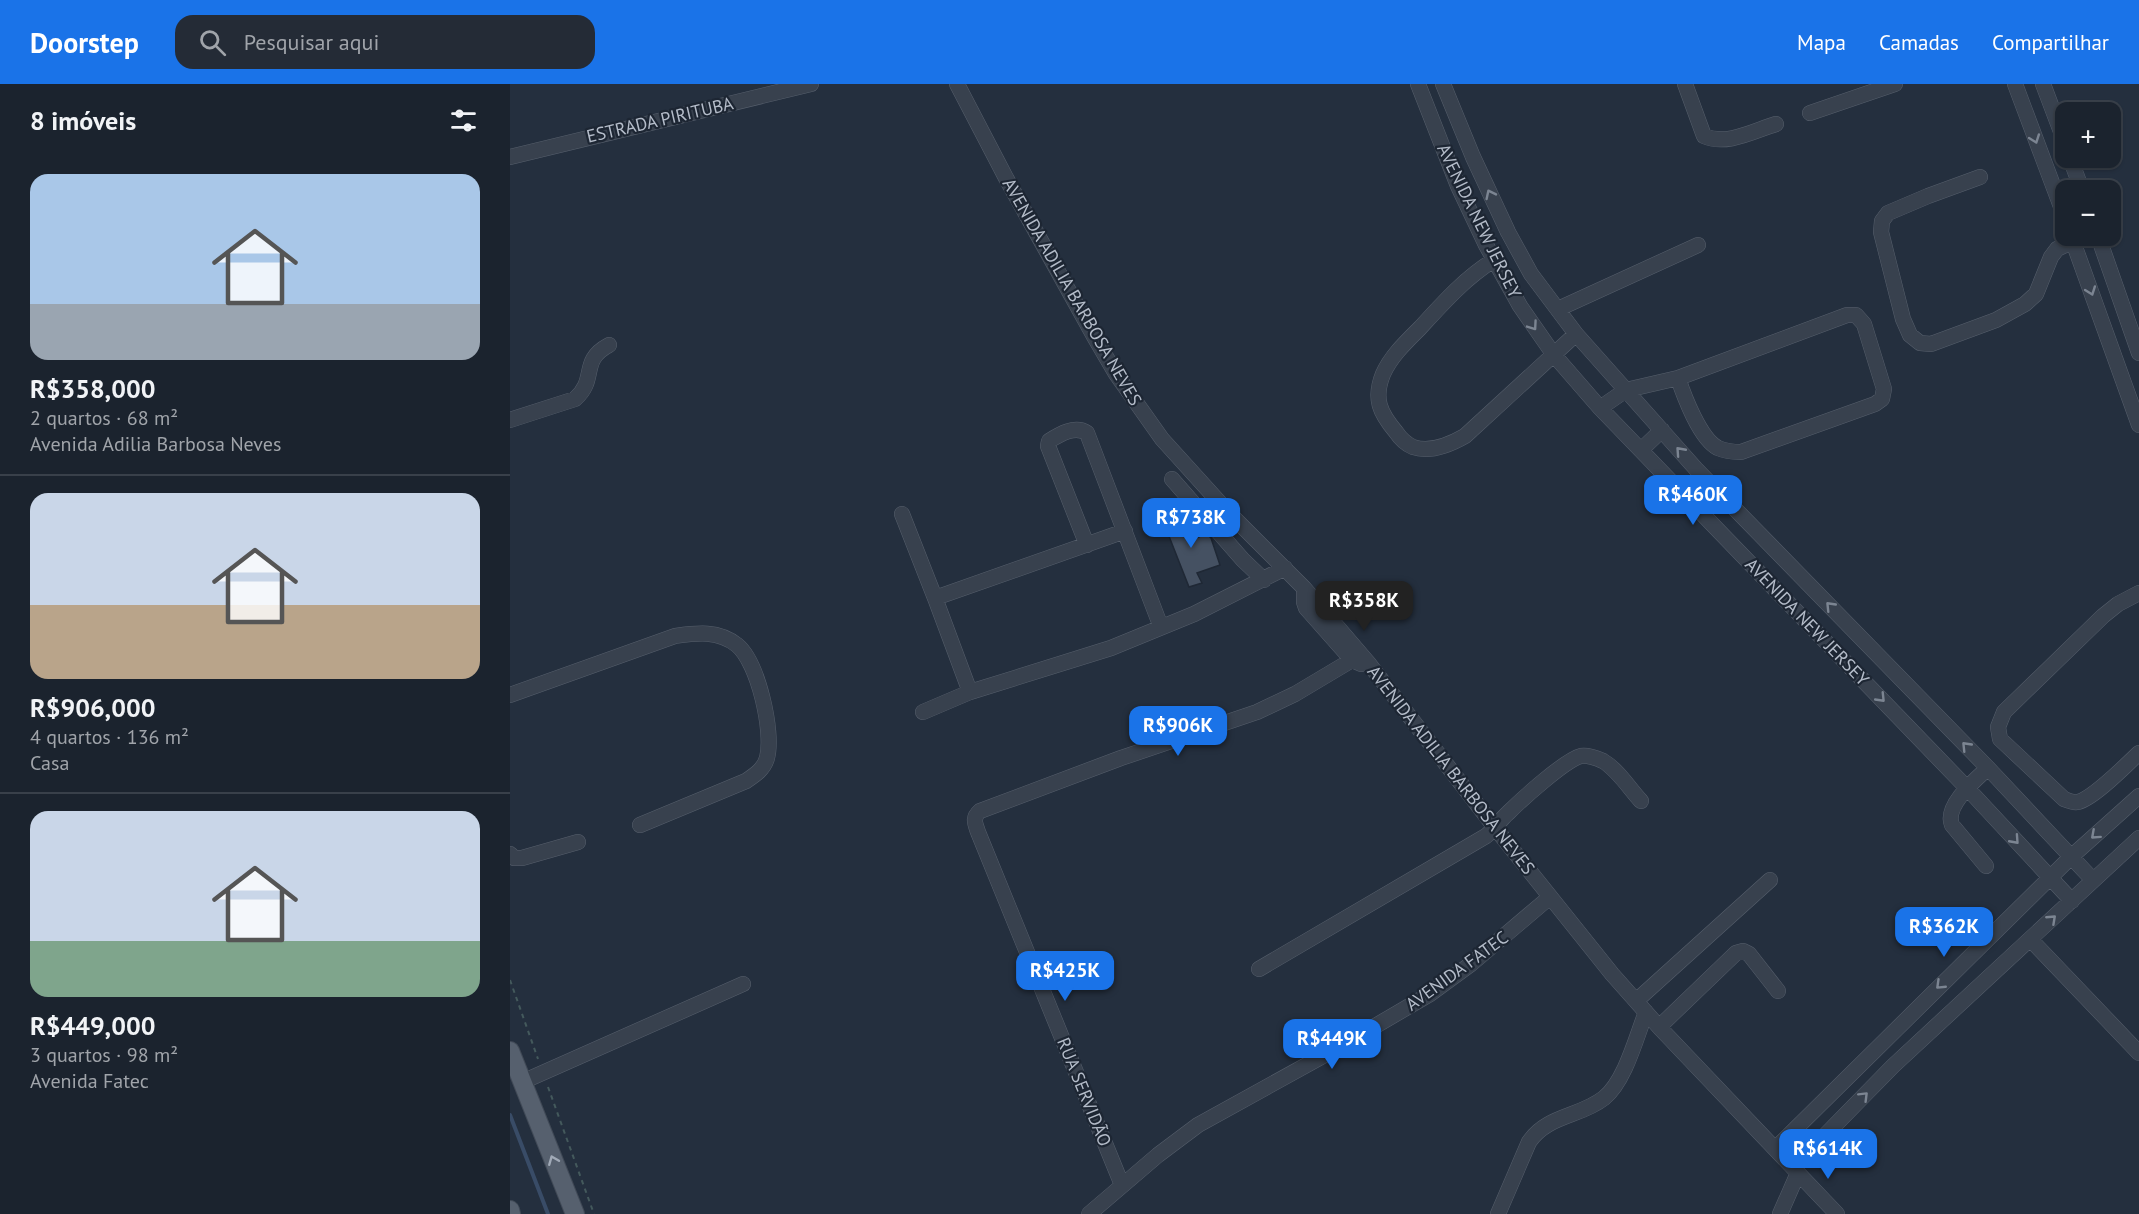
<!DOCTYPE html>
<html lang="pt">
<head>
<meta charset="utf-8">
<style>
	:root { --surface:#1b232e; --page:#242b36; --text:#f1f3f6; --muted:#a0a4aa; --line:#39404a; --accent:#1a73e8 }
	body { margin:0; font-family:"PT Sans",sans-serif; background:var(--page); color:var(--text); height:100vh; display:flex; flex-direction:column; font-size:22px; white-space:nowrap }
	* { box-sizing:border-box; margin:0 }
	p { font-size:20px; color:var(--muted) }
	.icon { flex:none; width:33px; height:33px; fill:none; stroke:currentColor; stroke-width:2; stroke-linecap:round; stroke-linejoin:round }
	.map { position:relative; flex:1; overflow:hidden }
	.sheet { display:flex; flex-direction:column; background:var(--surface); width:510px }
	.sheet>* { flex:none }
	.controls { position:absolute; left:1545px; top:18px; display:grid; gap:12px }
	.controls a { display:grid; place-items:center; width:66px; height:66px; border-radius:12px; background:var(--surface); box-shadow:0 2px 4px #0004,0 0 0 2px var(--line); font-size:30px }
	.price { position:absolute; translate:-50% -51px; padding:0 14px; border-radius:12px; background:var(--accent); color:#fff; font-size:20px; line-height:39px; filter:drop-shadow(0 2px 3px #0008) }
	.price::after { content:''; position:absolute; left:50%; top:36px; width:18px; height:14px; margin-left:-9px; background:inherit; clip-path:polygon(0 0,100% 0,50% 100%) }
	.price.selected { background:#222; color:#fff }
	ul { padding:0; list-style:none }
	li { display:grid; align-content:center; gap:12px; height:318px; padding:0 30px }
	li+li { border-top:2px solid var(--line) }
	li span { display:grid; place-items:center; height:186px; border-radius:18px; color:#555 }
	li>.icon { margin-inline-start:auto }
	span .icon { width:108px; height:108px; fill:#fffc; stroke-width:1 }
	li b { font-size:26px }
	h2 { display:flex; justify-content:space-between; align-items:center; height:72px; padding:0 30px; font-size:26px }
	header { display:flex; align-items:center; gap:36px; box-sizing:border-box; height:84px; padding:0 30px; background:var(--accent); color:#fff }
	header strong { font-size:28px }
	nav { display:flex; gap:33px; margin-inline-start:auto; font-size:21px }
	.search { width:420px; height:54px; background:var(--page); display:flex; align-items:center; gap:15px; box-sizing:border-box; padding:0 21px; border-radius:18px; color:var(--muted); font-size:22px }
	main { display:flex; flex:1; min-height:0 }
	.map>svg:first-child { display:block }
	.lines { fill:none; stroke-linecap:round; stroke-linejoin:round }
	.stream { stroke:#394c67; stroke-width:4 }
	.building { fill:#455162; stroke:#1f2835; stroke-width:1.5 }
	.minor-casing { stroke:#565f6c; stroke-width:16 }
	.major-casing { stroke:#414a57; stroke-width:20 }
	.path { stroke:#44595c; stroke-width:2; stroke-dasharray:4.5 4.5; stroke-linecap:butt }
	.minor { stroke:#38414e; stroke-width:15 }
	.major { stroke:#56606e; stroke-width:18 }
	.oneway { stroke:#7c8592 }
	.oneway2 { stroke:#a1aab7 }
	.labels { text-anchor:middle; stroke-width:4.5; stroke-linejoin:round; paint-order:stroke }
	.street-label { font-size:18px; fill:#b4bcc9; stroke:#1d2633 }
</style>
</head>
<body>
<header>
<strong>Doorstep</strong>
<div class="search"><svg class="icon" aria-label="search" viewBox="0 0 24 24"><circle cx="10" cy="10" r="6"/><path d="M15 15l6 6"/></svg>Pesquisar aqui</div>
<nav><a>Mapa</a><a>Camadas</a><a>Compartilhar</a></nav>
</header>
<main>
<section class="sheet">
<h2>8 imóveis<svg class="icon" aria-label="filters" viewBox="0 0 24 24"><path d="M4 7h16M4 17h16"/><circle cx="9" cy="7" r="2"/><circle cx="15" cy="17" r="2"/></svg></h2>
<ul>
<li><span style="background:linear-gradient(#a9c7e8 70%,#9aa5b1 0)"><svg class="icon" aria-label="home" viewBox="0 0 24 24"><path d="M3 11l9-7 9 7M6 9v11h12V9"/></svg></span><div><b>R$358,000</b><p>2 quartos · 68 m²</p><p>Avenida Adilia Barbosa Neves</p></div></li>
<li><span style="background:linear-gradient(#c9d6e8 60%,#b9a48a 0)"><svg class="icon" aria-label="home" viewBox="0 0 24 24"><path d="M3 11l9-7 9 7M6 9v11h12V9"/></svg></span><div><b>R$906,000</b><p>4 quartos · 136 m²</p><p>Casa</p></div></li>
<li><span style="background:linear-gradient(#c9d6e8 70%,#7fa58c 0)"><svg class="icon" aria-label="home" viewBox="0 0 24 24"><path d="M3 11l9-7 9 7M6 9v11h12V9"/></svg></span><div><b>R$449,000</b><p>3 quartos · 98 m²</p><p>Avenida Fatec</p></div></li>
</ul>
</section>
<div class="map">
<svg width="1629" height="1130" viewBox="0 0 1629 1130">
	<rect width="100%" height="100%" fill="#242f3e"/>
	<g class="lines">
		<path class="stream" d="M0,1031L38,1130"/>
	</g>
	<path class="building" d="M671,428L676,444L685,439L689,453L695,448L701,454L710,481L687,489L692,499L679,503L653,437Z"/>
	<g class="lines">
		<defs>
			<path id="minor" d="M447,0L496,94L585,254L606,290L652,355L720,430L794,504L860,581L986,745L1102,890L1149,943L1327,1130
				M908,0L948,102L976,161L1010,222L1044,271L1090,324L1457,704L1562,817
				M933,0L963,73L998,148L1021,190L1066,250L1186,385L1478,684L1583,796
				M1175,0L1194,52C1217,62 1243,47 1266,40
				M1505,0L1556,136
				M1533,0L1556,61
				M1300,29L1385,0
				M0,73L301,0
				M1560,74L1572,106
				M1470,93L1418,112L1378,129L1372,137L1371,148L1393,235L1400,251L1410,259L1421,260L1486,236L1515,220L1526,210L1541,173L1547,165L1574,152
				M1561,152L1629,341
				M1588,152L1629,269
				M984,176C955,194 933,219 910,244C896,258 881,272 873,290C863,315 870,329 886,348C890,354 896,360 903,363C920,369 941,360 955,352L1066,250
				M1048,225L1188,161
				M1090,324L1116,306L1168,294C1174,312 1190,355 1208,364C1215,367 1223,368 1231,368L1365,320L1372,315L1374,305L1354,240L1346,231H1337L1168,294
				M0,336L65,315C88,295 69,277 99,261
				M1131,366L1152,346
				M662,395L733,476L754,496
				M392,430L425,514
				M577,461L538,362L539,357C550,350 565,341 577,349L651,543
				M794,504V518L796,524L842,576L851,580
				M1629,509L1608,520L1593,532L1494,628L1488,643L1490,655L1554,715C1559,717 1563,719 1568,718C1584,714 1616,681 1629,669
				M460,608L425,514L615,447
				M0,611L165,552C187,549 208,546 227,561C248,578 264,648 257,674C254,685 245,691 236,697L130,741
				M413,628L460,608L601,564L684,530L775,484
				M0,770L4,774H12L68,758
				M1476,782L1442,741C1434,722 1465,696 1478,684
				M1520,855L1629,969
				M749,885L976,752C985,745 989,737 998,729C1011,716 1055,676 1071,672C1077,671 1087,674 1093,677C1108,686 1119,704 1131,717
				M1126,917L1260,796
				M1149,943L1226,869L1233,867L1239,870L1268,907
				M12,998L233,900
				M1265,1065L1562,772L1629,712
				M1284,1083L1383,982L1629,754
				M612,1101L468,748C465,739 462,734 470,727L611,674L747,628L785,610L842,576
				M579,1130L648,1071L688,1041L831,962L920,910L961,880L1040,813
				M988,1130L1019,1058C1037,1031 1070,1033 1094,1014C1115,997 1126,954 1136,928
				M1270,1130L1288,1089"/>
			<path id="major" d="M0,967L65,1130
				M0,1126L1,1130"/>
		</defs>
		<use href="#minor" class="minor-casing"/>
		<use href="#major" class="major-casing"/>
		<path class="path" d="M0,896L28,975
			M38,1003L84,1130"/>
		<use href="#minor" class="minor"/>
		<use href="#major" class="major"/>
	</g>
	<defs><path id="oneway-chevron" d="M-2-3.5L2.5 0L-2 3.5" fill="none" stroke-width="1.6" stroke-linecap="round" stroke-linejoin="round" transform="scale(1.5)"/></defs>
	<g class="oneway">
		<use href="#oneway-chevron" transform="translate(1525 55) rotate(70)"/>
		<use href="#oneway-chevron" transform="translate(980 110) rotate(-116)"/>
		<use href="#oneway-chevron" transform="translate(1581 207) rotate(70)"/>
		<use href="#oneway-chevron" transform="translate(1023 242) rotate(55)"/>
		<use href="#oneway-chevron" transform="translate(1170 367) rotate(-132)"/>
		<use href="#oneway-chevron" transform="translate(1320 522) rotate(-134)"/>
		<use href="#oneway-chevron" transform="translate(1371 614) rotate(46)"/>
		<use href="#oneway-chevron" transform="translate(1456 662) rotate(-134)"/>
		<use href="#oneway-chevron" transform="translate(1585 751) rotate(138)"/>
		<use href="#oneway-chevron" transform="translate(1505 756) rotate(48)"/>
		<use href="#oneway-chevron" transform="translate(1542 835) rotate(-43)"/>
		<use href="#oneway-chevron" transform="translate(1430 901) rotate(136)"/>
		<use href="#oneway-chevron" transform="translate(1354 1012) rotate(-45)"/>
	</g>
	<use class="oneway2" href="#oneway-chevron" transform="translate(43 1076) rotate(-112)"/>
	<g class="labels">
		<g class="street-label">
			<text transform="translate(150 36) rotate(-13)" y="6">ESTRADA PIRITUBA</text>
			<text transform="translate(969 137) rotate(64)" y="6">AVENIDA NEW JERSEY</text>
			<text transform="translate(562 208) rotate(60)" y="6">AVENIDA ADILIA BARBOSA NEVES</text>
			<text transform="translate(1297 538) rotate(46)" y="6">AVENIDA NEW JERSEY</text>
			<text transform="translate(941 686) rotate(52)" y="6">AVENIDA ADILIA BARBOSA NEVES</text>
			<text transform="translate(947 887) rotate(-36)" y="6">AVENIDA FATEC</text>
			<text transform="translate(574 1008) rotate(68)" y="6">RUA SERVIDÃO</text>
		</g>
	</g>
</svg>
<div class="controls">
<a>+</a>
<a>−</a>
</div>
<b class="price" style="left:1183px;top:442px">R$460K</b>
<b class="price" style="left:681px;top:465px">R$738K</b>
<b class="price selected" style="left:854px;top:548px">R$358K</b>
<b class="price" style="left:668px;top:673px">R$906K</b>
<b class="price" style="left:1434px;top:874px">R$362K</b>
<b class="price" style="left:555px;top:918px">R$425K</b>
<b class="price" style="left:822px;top:986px">R$449K</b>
<b class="price" style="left:1318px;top:1096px">R$614K</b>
</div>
</main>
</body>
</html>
